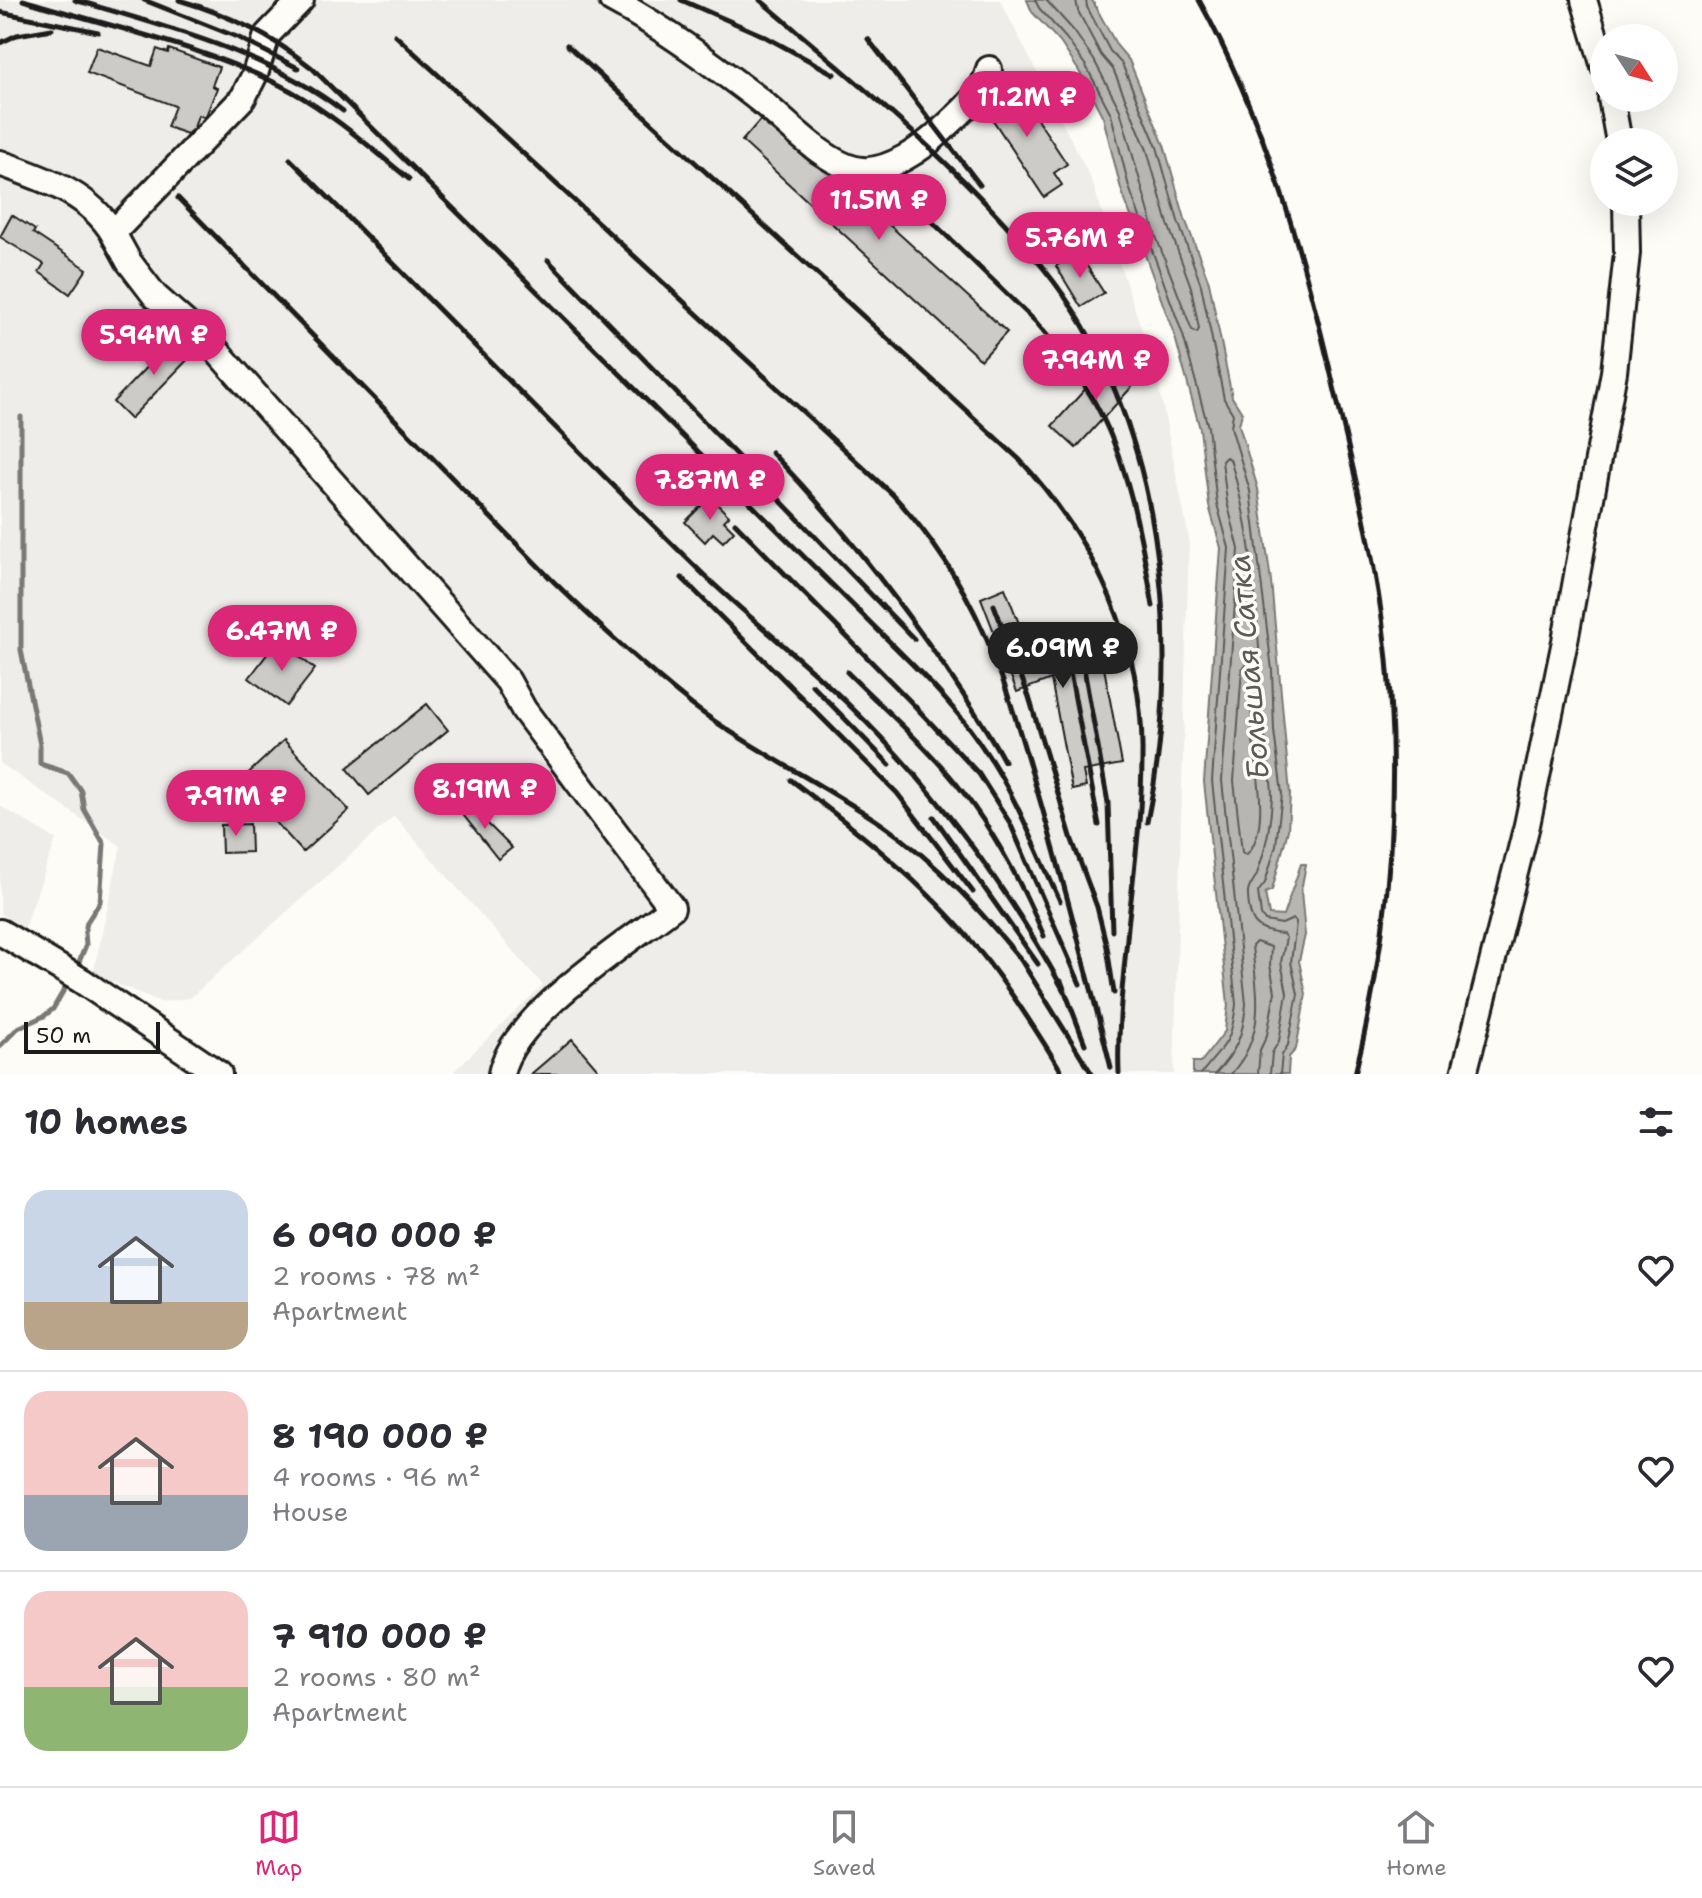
<!DOCTYPE html>
<html lang="en">
<head>
<meta charset="utf-8">
<style>
	:root { --surface:#fff; --page:#f2f2f3; --text:#2b2b33; --muted:#7c7c81; --line:#e1e1e2; --accent:#db2777 }
	body { margin:0; font-family:"Shantell Sans",sans-serif; background:var(--page); color:var(--text); height:100vh; display:flex; flex-direction:column; font-size:30px; white-space:nowrap }
	* { box-sizing:border-box; margin:0 }
	p { font-size:26px; color:var(--muted) }
	.icon { flex:none; width:44px; height:44px; fill:none; stroke:currentColor; stroke-width:2; stroke-linecap:round; stroke-linejoin:round }
	.map { position:relative; height:1074px; overflow:hidden }
	.details { display:flex; flex-direction:column; background:var(--surface); flex:1 }
	.details>* { flex:none }
	.needle { width:52px; rotate:126deg }
	.buttons { position:absolute; left:1590px; top:24px; display:grid; gap:16px }
	.buttons a { display:grid; place-items:center; width:88px; height:88px; border-radius:50%; background:var(--surface); box-shadow:0 8px 32px #0002; font-size:40px }
	.scale { position:absolute; left:24px; bottom:20px; width:136px; box-sizing:border-box; padding-left:8px; border:4px solid #1c1c1c; border-top:0; font-size:22px; line-height:28px; white-space:nowrap; color:#1c1c1c; -webkit-text-stroke:6px #fdfcf7; paint-order:stroke }
	.price { position:absolute; translate:-50% -68px; padding:0 18px; border-radius:28px; background:var(--accent); color:#fff; font-size:26px; line-height:52px; filter:drop-shadow(0 2px 4px #0008) }
	.price::after { content:''; position:absolute; left:50%; top:48px; width:24px; height:18px; margin-left:-12px; background:inherit; clip-path:polygon(0 0,100% 0,50% 100%) }
	.price.selected { background:#222; color:#fff }
	ul { padding:0; list-style:none }
	li { display:flex; align-items:center; gap:24px; height:200px; padding:0 24px }
	li+li { border-top:2px solid var(--line) }
	li span { display:grid; place-items:center; flex:none; width:224px; height:160px; border-radius:24px; color:#555 }
	li>.icon { margin-inline-start:auto }
	span .icon { width:96px; height:96px; fill:#fffc; stroke-width:1 }
	li b { font-size:34px }
	h2 { display:flex; justify-content:space-between; align-items:center; height:96px; padding:0 24px; font-size:34px }
	.tabs { display:flex; justify-content:space-around; align-items:center; height:112px; border-top:2px solid var(--line); background:var(--surface); font-size:22px; color:var(--muted) }
	.tabs a { display:grid; justify-items:center; gap:4px }
	.tabs .selected { color:var(--accent) }
	.map>svg:first-child { display:block }
	.built { fill:#eeede9 }
	.water { fill:#b7b6b2; stroke:#797876; stroke-width:2 }
	.lines { fill:none; stroke-linecap:round; stroke-linejoin:round }
	.shore { stroke:#5a5a58; stroke-width:2 }
	.stream { stroke:#797876; stroke-width:5 }
	.building { fill:#cccbc8; stroke:#1c1c1c; stroke-width:2 }
	.minor-casing { stroke:#1c1c1c; stroke-width:30 }
	.minor { stroke:#fdfcf7; stroke-width:24 }
	.rail { stroke:#1c1c1c; stroke-width:5 }
	.labels { text-anchor:middle; stroke-width:7; stroke-linejoin:round; paint-order:stroke }
	.water-label { font-size:30px; font-style:italic; fill:#5a5a58; stroke:#fdfcf7 }
</style>
</head>
<body>
<div class="map">
<svg width="1702" height="1074" viewBox="0 0 1702 1074">
	<rect width="100%" height="100%" fill="#fdfcf7"/>
	<filter id="ink" filterUnits="userSpaceOnUse"><feTurbulence type="fractalNoise" baseFrequency=".0125" numOctaves="2"/><feDisplacementMap in="SourceGraphic" scale="16" xChannelSelector="R" yChannelSelector="G"/><feConvolveMatrix kernelMatrix="1 2 1 2 8 2 1 2 1" color-interpolation-filters="sRGB"/></filter>
	<g filter="url(#ink)">
		<path class="built" d="M0,0H1000L1091,179L1156,372L1189,539L1174,1074H451L543,985L394,816L190,998L161,1002L93,974L121,846L0,763Z
			M0,806L56,839L24,930L0,913Z"/>
		<path class="water" d="M1027,0H1092L1117,46L1129,60L1164,145L1185,219L1209,282L1232,397L1242,413L1239,425L1258,489L1271,581L1290,794L1288,830L1272,890L1265,893L1269,915L1283,916L1301,864H1306L1301,891L1305,935L1299,961L1306,994L1296,1049L1289,1057L1288,1074H1193V1062H1201L1225,1031L1228,1004L1204,782L1221,548L1209,506L1200,429L1175,337L1121,189L1103,117L1079,71L1060,42L1032,12Z"/>
		<g class="lines">
			<path class="shore" d="M1035,0L1039,8L1066,38L1086,66L1111,114L1129,187L1183,335L1208,427L1217,504L1229,548L1212,781L1236,1004C1231,1046 1224,1044 1201,1074
				M1046,0L1074,31L1094,60L1120,110L1155,234L1192,330L1197,333L1199,329L1191,287L1168,224L1147,150L1113,69L1101,55L1078,11L1076,0
				M1086,0L1087,7L1110,51L1122,64L1157,147L1178,221L1201,285L1224,399L1233,414L1231,427L1250,491L1272,670L1274,731L1282,794L1276,845L1265,883L1258,892L1261,915L1265,921L1282,924L1293,919L1296,923L1291,962L1298,994L1288,1045L1282,1055L1280,1074
				M1246,665L1250,668C1252,689 1251,711 1252,732C1255,764 1272,830 1246,855L1242,852L1234,781L1242,668Z
				M1215,1074C1237,1050 1243,1036 1246,1004L1222,781L1239,549L1227,502L1222,461L1226,457L1230,459C1257,546 1258,640 1264,730C1266,752 1272,774 1272,797C1271,823 1266,849 1257,874C1254,882 1247,886 1248,895C1249,923 1256,932 1283,934L1286,938L1281,962L1287,993L1279,1041L1272,1053L1270,1074
				M1231,1074C1267,1034 1257,994 1252,946L1256,942L1271,947L1270,965L1275,992L1267,1035L1260,1050L1258,1074"/>
			<path class="stream" d="M21,417V650L40,745V764L68,773L81,791L84,809L104,844L100,902L87,922L85,932L86,945L76,969
				M0,1046L18,1028L44,1016L53,1009L69,981"/>
		</g>
		<path class="building" d="M97,47L151,66L157,49L168,53L169,49L219,67L212,86L217,88L207,113L204,117L198,115L194,128L187,134L167,127L175,106L87,73Z
			M1014,84L1067,164L1054,173L1062,185L1044,197L985,108L996,92L998,95Z
			M760,120L810,162L839,179L1007,332L981,360L742,141Z
			M12,215L35,230L33,233L87,269L70,294L39,272L44,264L0,237Z
			M1078,252L1104,293L1081,307L1056,266Z
			M177,335L195,352L130,419L113,402Z
			M1115,356L1140,378L1076,448L1052,426Z
			M710,497L729,516L724,521L734,531L723,542L713,533L705,542L685,522Z
			M1005,588L1031,654L1099,641L1122,764L1083,771L1086,787L1072,790L1051,679L1017,692L981,598Z
			M278,640L315,669L286,706L249,678Z
			M427,704L448,730L369,795L347,768Z
			M284,740L349,810L303,852L239,782Z
			M464,800L512,848L498,859L457,807Z
			M250,824L251,852L222,853L221,825Z
			M572,1039L602,1074H531Z"/>
		<g class="lines">
			<defs>
				<path id="minor" d="M301,0L267,35L255,74L243,98L113,233L129,262L155,296L215,349L508,681L524,710L672,908C626,944 512,1016 501,1074
					M612,0C661,26 708,61 753,95C782,116 825,167 862,170C889,172 923,148 942,130C960,113 984,94 989,69
					M1584,0L1604,67
					M1611,98L1619,142
					M0,163C43,179 88,192 113,233
					M0,932L82,981L219,1074
					M1464,1074L1527,825L1565,641L1614,372L1627,253L1626,202"/>
			</defs>
			<use href="#minor" class="minor-casing"/>
			<use href="#minor" class="minor"/>
			<path class="rail" d="M23,0C108,26 214,49 291,91C334,115 371,148 409,179
				M75,0C167,27 266,52 343,111
				M144,0L237,37L298,68
				M179,0C229,15 271,35 312,68L912,664C938,690 963,717 983,748C1016,795 1036,850 1060,901
				M681,0L764,36L834,74
				M760,0C859,84 962,168 1044,269C1163,416 1185,643 1147,822
				M1199,0C1266,122 1303,253 1334,387C1352,463 1371,540 1382,618C1403,768 1392,927 1355,1074
				M0,12L98,32
				M395,35L893,495C982,591 1005,681 1041,804C1066,891 1089,979 1111,1068
				M868,39L980,185
				M0,43L17,35L52,29
				M567,45L1019,459C1094,539 1144,645 1142,756C1142,813 1134,870 1128,927C1124,975 1117,1024 1119,1073
				M290,159C428,297 563,438 703,574C750,619 801,658 847,703C934,787 1006,885 1064,991
				M890,181L1036,322C1056,346 1075,369 1091,396C1128,458 1141,535 1153,606
				M178,198L551,579C596,623 643,666 692,705C752,750 821,783 883,825C938,863 984,914 1026,966
				M548,260L914,639
				M771,452C836,519 892,591 945,667C965,698 987,728 1004,761
				M735,523L909,700L979,774L1010,823L1080,984
				M682,578L897,793L973,892
				M994,605L1029,697L1072,840L1097,907L1107,947L1114,993
				M1084,669L1108,803L1112,931
				M847,672C883,708 923,743 955,782C992,827 1021,882 1044,936
				M1070,672L1099,825
				M812,685L890,765
				M791,780C857,830 924,883 977,948C1009,987 1037,1031 1063,1074
				M934,817L1038,964
				M1019,957L1092,1074
				M1061,981L1085,1044"/>
		</g>
	</g>
	<g class="labels">
		<g class="water-label">
			<text transform="translate(1249 667) rotate(-95)" y="10">Большая Сатка</text>
		</g>
	</g>
</svg>
<div class="buttons">
<a><svg class="needle" viewBox="-14 -14 28 28"><path d="M0-13l5 13h-10z" fill="#e53935"/><path d="M0 13l5-13h-10z" fill="#7c7c81"/></svg></a>
<a><svg class="icon" aria-label="layers" viewBox="0 0 24 24"><path d="M12 4l9 5-9 5-9-5zM3 14l9 5 9-5"/></svg></a>
</div>
<div class="scale">50 m</div>
<b class="price" style="left:1027px;top:139px">11.2M ₽</b>
<b class="price" style="left:879px;top:242px">11.5M ₽</b>
<b class="price" style="left:1080px;top:280px">5.76M ₽</b>
<b class="price" style="left:154px;top:377px">5.94M ₽</b>
<b class="price" style="left:1096px;top:402px">7.94M ₽</b>
<b class="price" style="left:710px;top:522px">7.87M ₽</b>
<b class="price" style="left:282px;top:673px">6.47M ₽</b>
<b class="price selected" style="left:1063px;top:690px">6.09M ₽</b>
<b class="price" style="left:485px;top:831px">8.19M ₽</b>
<b class="price" style="left:236px;top:838px">7.91M ₽</b>
</div>
<section class="details">
<h2>10 homes<svg class="icon" aria-label="filters" viewBox="0 0 24 24"><path d="M4 7h16M4 17h16"/><circle cx="9" cy="7" r="2"/><circle cx="15" cy="17" r="2"/></svg></h2>
<ul>
<li><span style="background:linear-gradient(#c9d6e8 70%,#b9a48a 0)"><svg class="icon" aria-label="home" viewBox="0 0 24 24"><path d="M3 11l9-7 9 7M6 9v11h12V9"/></svg></span><div><b>6 090 000 ₽</b><p>2 rooms · 78 m²</p><p>Apartment</p></div><svg class="icon" aria-label="heart" viewBox="0 0 24 24"><path d="M12 20l-8-8c-3-5 5-10 8-4 3-6 11-1 8 4z"/></svg></li>
<li><span style="background:linear-gradient(#f6c9c9 65%,#9aa5b1 0)"><svg class="icon" aria-label="home" viewBox="0 0 24 24"><path d="M3 11l9-7 9 7M6 9v11h12V9"/></svg></span><div><b>8 190 000 ₽</b><p>4 rooms · 96 m²</p><p>House</p></div><svg class="icon" aria-label="heart" viewBox="0 0 24 24"><path d="M12 20l-8-8c-3-5 5-10 8-4 3-6 11-1 8 4z"/></svg></li>
<li><span style="background:linear-gradient(#f6c9c9 60%,#8fb573 0)"><svg class="icon" aria-label="home" viewBox="0 0 24 24"><path d="M3 11l9-7 9 7M6 9v11h12V9"/></svg></span><div><b>7 910 000 ₽</b><p>2 rooms · 80 m²</p><p>Apartment</p></div><svg class="icon" aria-label="heart" viewBox="0 0 24 24"><path d="M12 20l-8-8c-3-5 5-10 8-4 3-6 11-1 8 4z"/></svg></li>
</ul>
</section>
<nav class="tabs">
<a class="selected"><svg class="icon" aria-label="map" viewBox="0 0 24 24"><path d="M3 6l6-2 6 2 6-2v14l-6 2-6-2-6 2zM9 4v14M15 6v14"/></svg>Map</a>
<a><svg class="icon" aria-label="saved" viewBox="0 0 24 24"><path d="M7 4h10v16l-5-4-5 4z"/></svg>Saved</a>
<a><svg class="icon" aria-label="home" viewBox="0 0 24 24"><path d="M3 11l9-7 9 7M6 9v11h12V9"/></svg>Home</a>
</nav>
</body>
</html>
